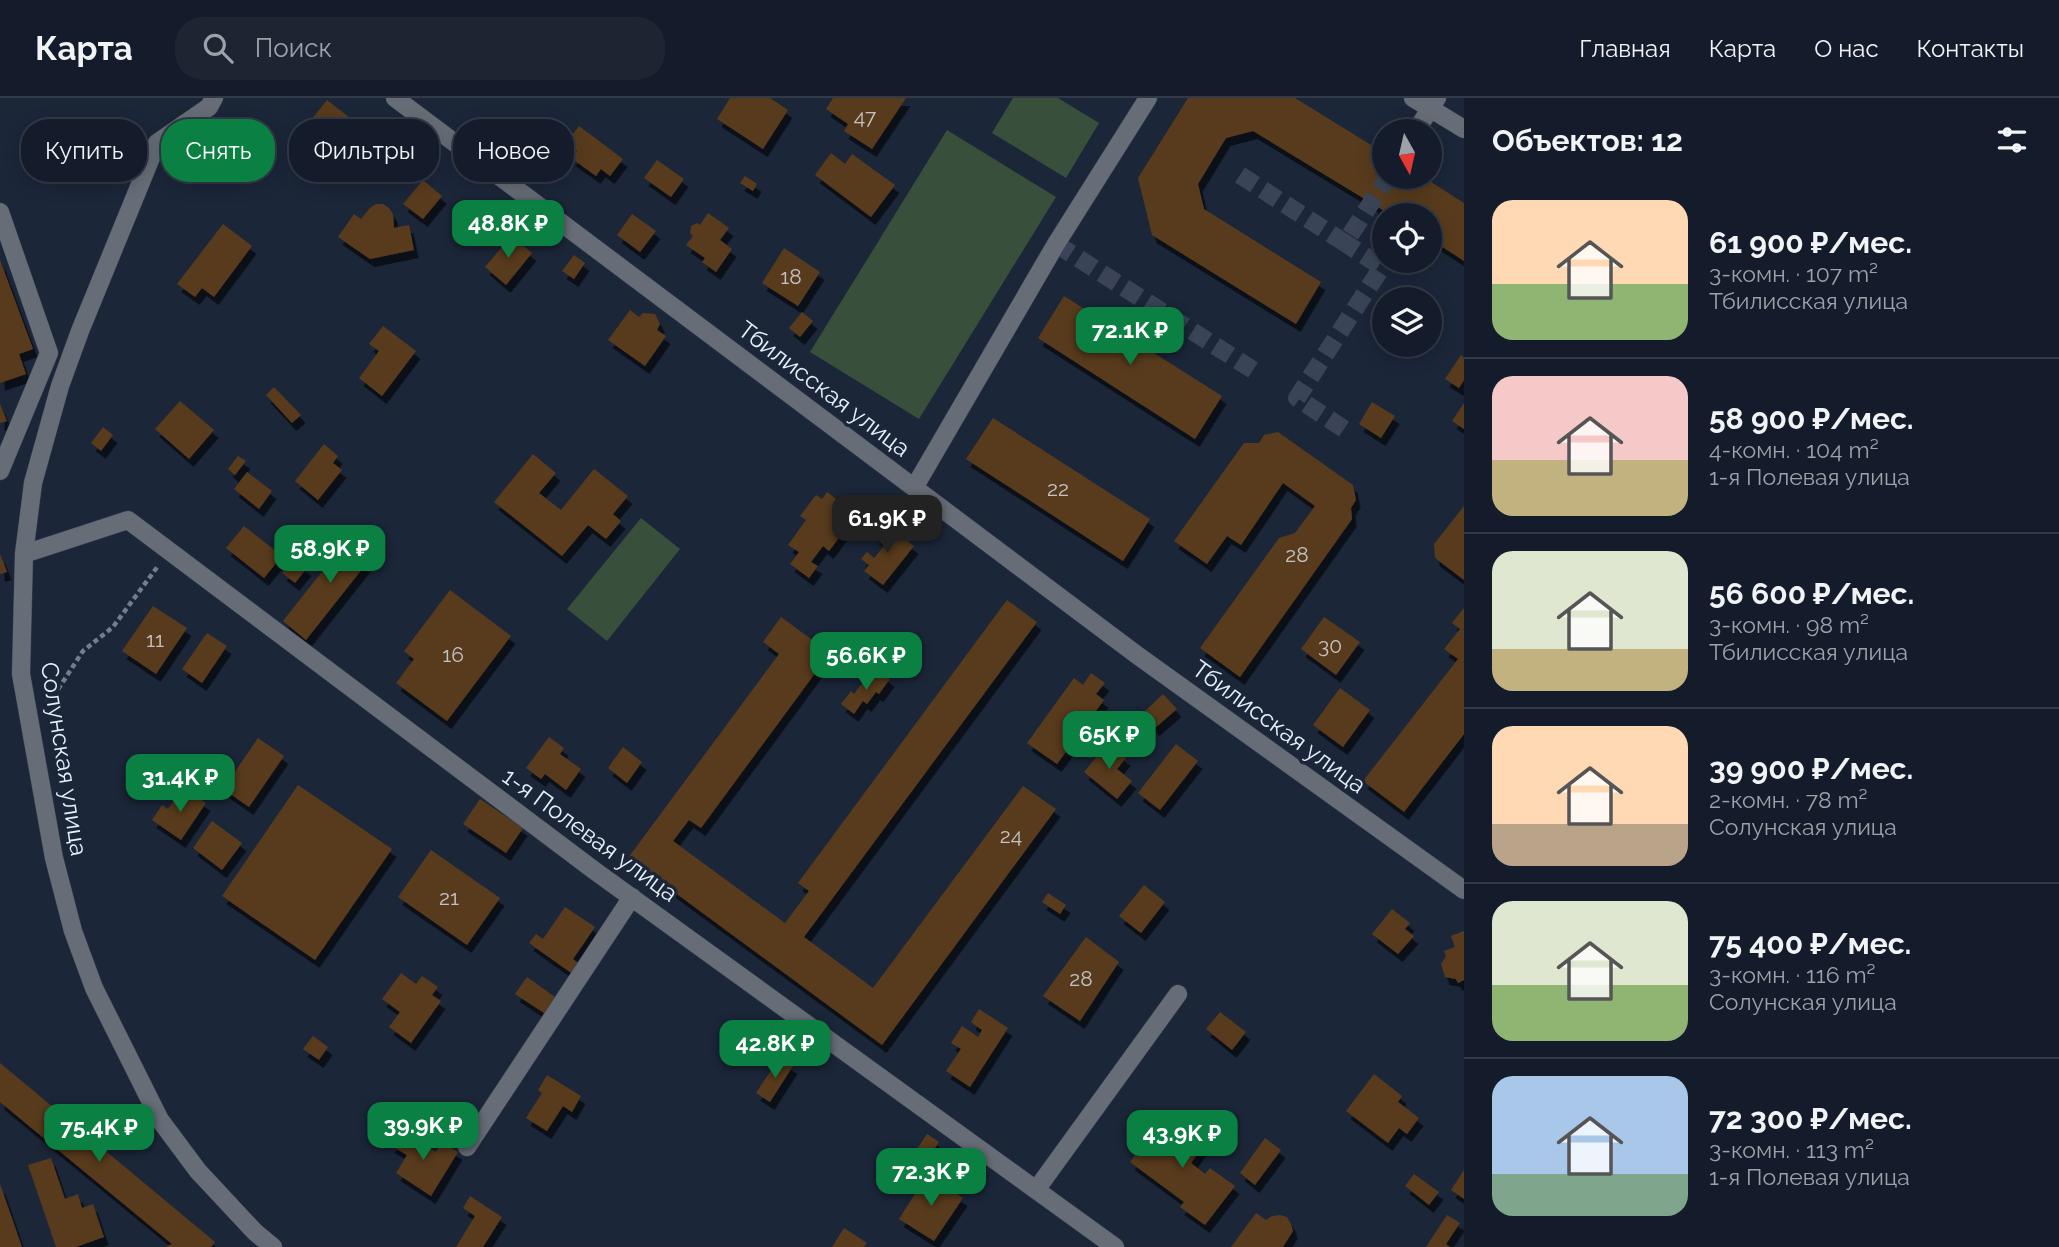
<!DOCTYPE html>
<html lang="ru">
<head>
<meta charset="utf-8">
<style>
	:root { --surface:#141c2b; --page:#1d2533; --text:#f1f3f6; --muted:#9da1a9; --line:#333a47; --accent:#0b8043 }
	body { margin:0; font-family:Raleway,sans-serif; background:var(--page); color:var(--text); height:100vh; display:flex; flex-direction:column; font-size:26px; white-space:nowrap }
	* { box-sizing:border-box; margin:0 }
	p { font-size:23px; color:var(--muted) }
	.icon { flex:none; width:38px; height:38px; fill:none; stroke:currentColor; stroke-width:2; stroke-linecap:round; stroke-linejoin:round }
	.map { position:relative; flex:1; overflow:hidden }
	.drawer { display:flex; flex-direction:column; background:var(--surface); width:595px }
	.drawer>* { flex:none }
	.guide { position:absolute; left:21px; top:21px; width:665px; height:63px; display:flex; gap:14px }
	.needle { width:46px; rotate:172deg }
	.tools { position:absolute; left:1372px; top:21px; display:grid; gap:14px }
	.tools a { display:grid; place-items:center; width:70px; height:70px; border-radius:50%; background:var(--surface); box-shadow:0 4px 18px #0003,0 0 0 2px var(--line); font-size:35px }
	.price { position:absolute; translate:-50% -60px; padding:0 16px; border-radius:14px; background:var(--accent); color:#fff; font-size:23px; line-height:46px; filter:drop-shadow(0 2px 4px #0008) }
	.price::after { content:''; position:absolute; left:50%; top:42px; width:21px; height:16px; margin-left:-10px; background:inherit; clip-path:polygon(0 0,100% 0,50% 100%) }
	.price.selected { background:#222; color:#fff }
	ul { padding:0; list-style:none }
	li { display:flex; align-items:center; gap:21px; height:175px; padding:0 28px }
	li+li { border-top:2px solid var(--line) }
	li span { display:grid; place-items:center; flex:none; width:196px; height:140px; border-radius:21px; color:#555 }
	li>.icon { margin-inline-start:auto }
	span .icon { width:84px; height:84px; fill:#fffc; stroke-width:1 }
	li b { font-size:30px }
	h2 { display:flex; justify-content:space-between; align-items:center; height:84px; padding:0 28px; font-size:30px }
	.tag { padding:0 24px; border-radius:28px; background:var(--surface); box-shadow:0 4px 18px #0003,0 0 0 2px var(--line); font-size:24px; line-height:63px }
	.tag.selected { background:var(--accent); color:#fff }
	header { display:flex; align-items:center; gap:42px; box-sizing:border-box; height:98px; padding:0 35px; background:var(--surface); border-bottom:2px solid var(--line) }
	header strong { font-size:33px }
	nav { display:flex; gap:38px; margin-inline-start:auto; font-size:24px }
	.search { width:490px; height:63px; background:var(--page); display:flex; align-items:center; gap:18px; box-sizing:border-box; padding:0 24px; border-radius:28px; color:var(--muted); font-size:26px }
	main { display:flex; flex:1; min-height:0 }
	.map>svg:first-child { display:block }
	.green { fill:#384f3b }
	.building { fill:#593b1c; filter:url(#shadow) }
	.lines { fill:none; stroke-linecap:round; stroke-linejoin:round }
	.minor-tunnel { stroke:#3a4456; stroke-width:18; stroke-dasharray:18 9; stroke-linecap:butt }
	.minor-casing { stroke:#384254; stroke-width:19 }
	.path { stroke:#747d8e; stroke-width:4.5; stroke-dasharray:5 3.5; stroke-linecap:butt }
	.minor { stroke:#676d77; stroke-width:18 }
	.labels { text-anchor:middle; stroke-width:7; stroke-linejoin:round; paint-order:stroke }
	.number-label { font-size:21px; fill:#c4c2c4 }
	.street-label { font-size:24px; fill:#e7effc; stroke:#1b2639 }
</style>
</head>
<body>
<header>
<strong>Карта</strong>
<div class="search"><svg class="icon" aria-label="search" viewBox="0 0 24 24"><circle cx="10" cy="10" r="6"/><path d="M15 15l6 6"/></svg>Поиск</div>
<nav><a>Главная</a><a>Карта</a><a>О нас</a><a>Контакты</a></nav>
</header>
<main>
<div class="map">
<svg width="1464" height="1149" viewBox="0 0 1464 1149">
	<defs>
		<filter id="shadow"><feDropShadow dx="4.5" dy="8" stdDeviation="0" flood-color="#0009"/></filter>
	</defs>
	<rect width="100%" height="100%" fill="#1b2639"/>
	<path class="green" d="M1013,0H1058L1099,25L1066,80L992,35Z
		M947,32L1056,99L919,321L810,254Z
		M641,420L680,451L607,543L567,511Z"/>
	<path class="building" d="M730,0H770L788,12L763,51L717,21Z
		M833,0H906L872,51L844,33L848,26L826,11Z
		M1188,0H1295L1384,55V79H1423L1464,105V163L1430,141V117H1391L1253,33L1226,40L1198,86L1204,111L1321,184L1296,226L1152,137L1138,80Z
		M327,2L354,23L322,62L296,41Z
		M371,20L393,37L374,61L352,44Z
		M579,28L623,61L610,78L601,71L596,78L571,60L577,53L566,45Z
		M831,55L845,66L852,56L895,87L871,119L815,77Z
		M657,62L684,81L671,99L644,80Z
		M745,78L757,86L753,93L740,85Z
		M423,82L442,98L423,121L403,106Z
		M376,106H383L389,110L393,116L394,130L409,127L414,152L370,161L338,139L354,116L361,121L370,110Z
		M708,115L729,130L720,142L732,151L716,174L702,164L705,160L686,147L693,138L690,135L691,128L697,125L700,127Z
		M632,116L656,133L640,154L617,137Z
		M223,126L252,148L214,199L202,190L195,199L177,186Z
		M511,138L532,155L506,187L485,169Z
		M784,150L820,174L798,208L762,185Z
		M574,157L585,165L574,181L562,173Z
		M0,162L33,251L19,256L26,276L0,285Z
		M1064,198L1222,298L1195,341L1038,240Z
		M630,212L639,219L643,215L655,216L660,226L657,232L666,238L645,268L608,242Z
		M802,214L813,223L800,239L789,230Z
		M383,228L416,253L382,298L359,280L379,253L369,246Z
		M1461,257L1464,260V282L1459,290L1445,281Z
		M274,289L301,317L292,325L266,297Z
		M180,303L214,332L189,361L155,331Z
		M1372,304L1395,318L1381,340L1359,326Z
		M1464,305V331L1452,323Z
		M0,306L7,323L0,325Z
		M993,320L1150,421L1123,463L966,361Z
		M103,329L113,337L101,353L91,345Z
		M1278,334L1353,387L1356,402L1351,410L1352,421L1240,579L1200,550L1279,440L1295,435L1315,408L1283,385L1241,447L1227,438L1207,466L1174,443L1244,345H1259L1264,337Z
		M324,346L338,358L333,365L342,372L318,402L295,383Z
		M533,356L556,375L539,395L561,412L594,371L628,398L613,416L621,423L606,441L588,427L562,458L494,404Z
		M238,358L246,363L235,377L228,371Z
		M247,374L272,393L259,411L234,391Z
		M827,394L851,412L839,427L845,432L829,453L823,448L811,464L818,468L809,480L790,466L799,454L788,447L806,422L800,418L816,397L822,401Z
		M1464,408V482L1435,460L1434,446Z
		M885,426L914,448L883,487L864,473L869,467L861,461L867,454L874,460L885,447L875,438Z
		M244,428L282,458L264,480L226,450Z
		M355,432L378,451L306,542L283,523Z
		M0,456L7,474L0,476Z
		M294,460L307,470L295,485L282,475Z
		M450,492L511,538L447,623L396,585L414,561L404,553Z
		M1007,502L1037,524L804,839L873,890L1023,688L1056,711L882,947L628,760L779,556L763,544L781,519L830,555L701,730L689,722L673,743L785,825L809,793L798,785Z
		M153,508L187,530L156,576L122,553Z
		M1464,510V636L1404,714L1363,683L1458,561L1444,551L1460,531L1452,525Z
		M1324,519L1360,544L1336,577L1301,551Z
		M207,535L227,548L202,585L182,571Z
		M877,571L890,581L879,596L876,594L867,606L863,603L854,616L841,606L851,593L854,596L863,584L866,586Z
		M1091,575L1105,585L1096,596L1104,602L1057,666L1027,645L1074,580L1083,587Z
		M1340,590L1370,612L1343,649L1313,627Z
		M1163,596L1177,611L1155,630L1142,616Z
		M549,639L564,650L560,656L581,671L566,692L545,676L541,681L526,670Z
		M258,640L284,658L249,709L223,691Z
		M1108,645L1126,660L1117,671L1132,683L1117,701L1084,674Z
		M1176,646L1198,663L1160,712L1138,695Z
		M623,649L642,664L627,685L608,670Z
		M298,687L392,751L315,862L222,798Z
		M183,689L206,705L181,742L152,722L162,707L168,711Z
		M480,701L523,730L506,755L463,726Z
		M212,723L242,745L222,772L193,750Z
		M431,752L500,800L467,847L398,799Z
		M1144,787L1165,804L1141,835L1119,818Z
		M1048,795L1066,807L1060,816L1042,804Z
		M565,809L595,829L573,861L581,867L574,877L529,845L536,836L543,841Z
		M1392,811L1410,825L1405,831L1414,838L1398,856L1372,836Z
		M1464,833V882L1458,885L1456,881L1445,879L1441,866L1446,858L1444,853L1455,849L1451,838Z
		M1086,839L1119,864L1080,923L1043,898Z
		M401,875L416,886L422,878L438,889L432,897L441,903L411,945L389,929L400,914L382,901Z
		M527,879L555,899L544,915L515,896Z
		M979,911L1008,930L970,989L946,973L961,951L951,945L962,928L978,939L982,932L971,924Z
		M1220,914L1246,934L1232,952L1206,931Z
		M313,938L328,949L319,962L303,951Z
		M780,959L793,968L770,1004L756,995Z
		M0,965L215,1144L211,1149H165L172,1146L0,1004Z
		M1374,976L1402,998L1398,1004L1419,1020L1407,1036L1399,1030L1388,1045L1346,1013Z
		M547,977L581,998L572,1014L563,1008L547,1033L526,1020L542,995L538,992Z
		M1165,1018L1204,1047L1191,1065L1205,1076L1210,1070L1235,1088L1205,1127L1180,1109L1184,1104L1130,1064Z
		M400,1032L436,1054L442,1044L458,1054L431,1098L396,1075L407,1057L390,1047Z
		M927,1036L939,1044L927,1062L915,1054Z
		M1265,1040L1281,1052L1255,1087L1240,1075Z
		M51,1060L65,1101L78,1096L82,1110L93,1106L104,1139L76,1149H56L28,1067Z
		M1464,1072V1101L1451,1092Z
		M1414,1076L1439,1094L1429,1107L1405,1088Z
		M927,1077L963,1100L934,1143L899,1121Z
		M0,1086L22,1149H0Z
		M470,1098L502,1119L483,1149H456L475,1118L463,1110Z
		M1256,1115L1266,1122L1272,1118L1280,1117L1287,1119L1291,1126L1293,1133L1283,1149H1231Z
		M1447,1117L1460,1125L1446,1146L1450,1149H1426Z
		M844,1130L867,1145L864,1149H832Z"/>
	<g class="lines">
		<path class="minor-tunnel" d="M1240,77L1345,145L1388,79
			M1056,146L1253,272
			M1344,331L1297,300L1382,169L1345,145"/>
		<defs>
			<path id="minor" d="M214,0L209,9L157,45L80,233L60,288L33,385L24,456L21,576L54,760L73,833L94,890L160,1022L198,1073L255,1134L273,1149
				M395,0L1137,557L1464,792
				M1413,0L1464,31
				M1416,33L1437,0
				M0,114L49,255L0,373
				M914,390L1056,146L1148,0
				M24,456L128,422L595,773L1115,1149
				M467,1049L632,799
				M1036,1092L1178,896"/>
		</defs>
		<use href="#minor" class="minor-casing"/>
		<path class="path" d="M47,604L55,596L83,553L113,529L158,468"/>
		<use href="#minor" class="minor"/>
	</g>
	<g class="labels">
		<g class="number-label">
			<text x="865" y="26">47</text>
			<text x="791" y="186">18</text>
			<text x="1058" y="398">22</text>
			<text x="1297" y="464">28</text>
			<text x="155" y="549">11</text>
			<text x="1330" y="555">30</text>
			<text x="453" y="564">16</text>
			<text x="1011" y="745">24</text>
			<text x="449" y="807">21</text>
			<text x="1081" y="888">28</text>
		</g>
		<g class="street-label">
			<text transform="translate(824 291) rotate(37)" y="8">Тбилисская улица</text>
			<text transform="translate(1279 629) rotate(36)" y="8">Тбилисская улица</text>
			<text transform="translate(64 661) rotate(81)" y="8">Солунская улица</text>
			<text transform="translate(590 737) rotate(36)" y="8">1-я Полевая улица</text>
		</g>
	</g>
</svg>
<div class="tools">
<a><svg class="needle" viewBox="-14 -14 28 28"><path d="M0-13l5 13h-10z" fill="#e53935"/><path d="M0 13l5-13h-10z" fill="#9da1a9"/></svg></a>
<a><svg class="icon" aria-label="locate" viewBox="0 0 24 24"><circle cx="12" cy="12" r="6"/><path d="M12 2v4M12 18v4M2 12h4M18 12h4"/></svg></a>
<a><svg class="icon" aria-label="layers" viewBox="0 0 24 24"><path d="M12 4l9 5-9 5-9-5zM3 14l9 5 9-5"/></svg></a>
</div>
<b class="price" style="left:508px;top:162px">48.8K ₽</b>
<b class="price" style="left:1130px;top:269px">72.1K ₽</b>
<b class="price selected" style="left:887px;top:457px">61.9K ₽</b>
<b class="price" style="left:330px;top:487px">58.9K ₽</b>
<b class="price" style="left:866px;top:594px">56.6K ₽</b>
<b class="price" style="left:1109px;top:673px">65K ₽</b>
<b class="price" style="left:180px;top:716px">31.4K ₽</b>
<b class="price" style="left:775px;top:982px">42.8K ₽</b>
<b class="price" style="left:423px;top:1064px">39.9K ₽</b>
<b class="price" style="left:99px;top:1066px">75.4K ₽</b>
<b class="price" style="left:1182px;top:1072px">43.9K ₽</b>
<b class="price" style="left:931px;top:1110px">72.3K ₽</b>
<div class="guide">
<a class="tag">Купить</a>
<a class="tag selected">Снять</a>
<a class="tag">Фильтры</a>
<a class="tag">Новое</a>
</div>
</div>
<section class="drawer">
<h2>Объектов: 12<svg class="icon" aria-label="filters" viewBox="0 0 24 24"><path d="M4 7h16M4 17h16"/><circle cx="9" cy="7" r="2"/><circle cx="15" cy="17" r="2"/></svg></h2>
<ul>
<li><span style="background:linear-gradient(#ffd9b3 60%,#8fb573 0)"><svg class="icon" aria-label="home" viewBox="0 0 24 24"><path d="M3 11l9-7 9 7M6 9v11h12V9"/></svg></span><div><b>61 900 ₽/мес.</b><p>3-комн. · 107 m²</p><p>Тбилисская улица</p></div></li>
<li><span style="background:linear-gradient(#f6c9c9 60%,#c2b280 0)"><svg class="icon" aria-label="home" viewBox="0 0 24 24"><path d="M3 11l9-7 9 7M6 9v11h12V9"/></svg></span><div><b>58 900 ₽/мес.</b><p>4-комн. · 104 m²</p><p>1-я Полевая улица</p></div></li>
<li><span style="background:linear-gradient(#dfe7d0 70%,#c2b280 0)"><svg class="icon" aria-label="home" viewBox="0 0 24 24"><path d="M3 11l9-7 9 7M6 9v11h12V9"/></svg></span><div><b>56 600 ₽/мес.</b><p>3-комн. · 98 m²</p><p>Тбилисская улица</p></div></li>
<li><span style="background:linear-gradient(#ffd9b3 70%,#b9a48a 0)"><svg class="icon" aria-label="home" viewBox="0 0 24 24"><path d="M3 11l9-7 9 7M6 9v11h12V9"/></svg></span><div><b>39 900 ₽/мес.</b><p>2-комн. · 78 m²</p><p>Солунская улица</p></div></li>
<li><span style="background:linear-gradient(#dfe7d0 60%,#8fb573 0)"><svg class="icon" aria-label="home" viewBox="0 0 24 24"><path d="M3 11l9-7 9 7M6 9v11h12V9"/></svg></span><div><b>75 400 ₽/мес.</b><p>3-комн. · 116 m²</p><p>Солунская улица</p></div></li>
<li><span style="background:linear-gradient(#a9c7e8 70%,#7fa58c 0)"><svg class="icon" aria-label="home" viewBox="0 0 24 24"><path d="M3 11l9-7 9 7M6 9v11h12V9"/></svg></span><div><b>72 300 ₽/мес.</b><p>3-комн. · 113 m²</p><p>1-я Полевая улица</p></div></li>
</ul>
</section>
</main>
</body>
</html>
